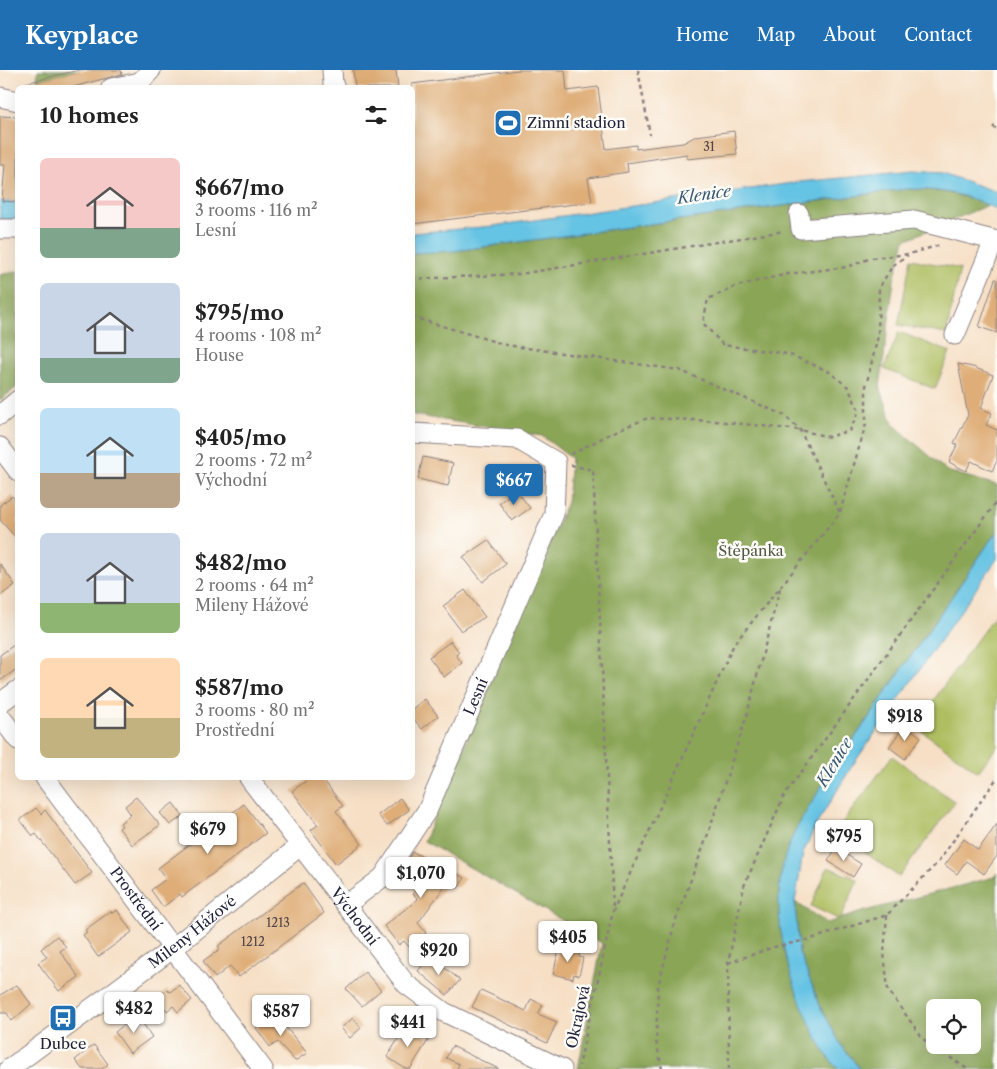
<!DOCTYPE html>
<html lang="en">
<head>
<meta charset="utf-8">
<style>
	:root { --surface:#fff; --page:#f6f6f6; --text:#222; --muted:#767676; --accent:#1f6fb2 }
	body { margin:0; font-family:"Libre Caslon Text",serif; background:var(--page); color:var(--text); height:100vh; display:flex; flex-direction:column; font-size:19px; white-space:nowrap }
	* { box-sizing:border-box; margin:0 }
	p { font-size:16px; color:var(--muted) }
	.icon { flex:none; width:28px; height:28px; fill:none; stroke:currentColor; stroke-width:2; stroke-linecap:round; stroke-linejoin:round }
	.map { position:relative; flex:1; overflow:hidden }
	.drawer { position:absolute; left:15px; top:15px; width:400px; height:695px; display:flex; flex-direction:column; background:var(--surface); border-radius:8px; box-shadow:0 5px 20px #0002 }
	.drawer>* { flex:none }
	.controls { position:absolute; left:926px; top:929px; display:grid; gap:10px }
	.controls a { display:grid; place-items:center; width:55px; height:55px; border-radius:8px; background:var(--surface); box-shadow:0 5px 20px #0002; font-size:25px }
	.price { position:absolute; translate:-50% -42px; padding:0 11px; border-radius:5px; background:#fff; color:#222; font-size:16px; line-height:32px; filter:drop-shadow(0 1px 2px #0008) }
	.price::after { content:''; position:absolute; left:50%; top:30px; width:15px; height:11px; margin-left:-8px; background:inherit; clip-path:polygon(0 0,100% 0,50% 100%) }
	.price.selected { background:var(--accent); color:#fff }
	ul { padding:0; list-style:none }
	li { display:flex; align-items:center; gap:15px; height:125px; padding:0 25px }
	li span { display:grid; place-items:center; flex:none; width:140px; height:100px; border-radius:8px; color:#555 }
	li>.icon { margin-inline-start:auto }
	span .icon { width:60px; height:60px; fill:#fffc; stroke-width:1 }
	li b { font-size:21px }
	h2 { display:flex; justify-content:space-between; align-items:center; height:60px; padding:0 25px; font-size:21px }
	header { display:flex; align-items:center; gap:30px; box-sizing:border-box; height:70px; padding:0 25px; background:var(--accent); color:#fff }
	header strong { font-size:24px }
	nav { display:flex; gap:28px; margin-inline-start:auto; font-size:18px }
	.map>svg:first-child { display:block }
	.green { fill:#aebe61; stroke:#68704e }
	.forest { fill:#8aa557; stroke:#566449; fill-rule:evenodd }
	.water { fill:#65c3e3; stroke:#44728f }
	.building { fill:#dfae78 }
	.lines { fill:none; stroke-linecap:round; stroke-linejoin:round }
	.minor-casing { stroke:#8c8080; stroke-width:21 }
	.path { stroke:#8c8080; stroke-width:2.5; stroke-dasharray:4 4; stroke-linecap:butt }
	.minor { stroke:#fff; stroke-width:19 }
	.labels { text-anchor:middle; stroke-width:5; stroke-linejoin:round; paint-order:stroke }
	.number-label { font-size:12px; fill:#51454a }
	.poi-label { font-size:15px; fill:#22223b; stroke:#fdfcf7; text-anchor:start }
	.park-label { font-size:15px; fill:#535948; stroke:#fdfcf7 }
	.street-label { font-size:15px; fill:#22223b; stroke:#fdfcf7 }
	.water-label { font-size:16px; font-style:italic; fill:#395a76; stroke:#fdfcf7 }
</style>
</head>
<body>
<header>
<strong>Keyplace</strong>
<nav><a>Home</a><a>Map</a><a>About</a><a>Contact</a></nav>
</header>
<div class="map">
<svg width="997" height="999" viewBox="0 0 997 999">
	<rect width="100%" height="100%" fill="#fdfcf7"/>
	<filter id="ink" filterUnits="userSpaceOnUse"><feTurbulence type="fractalNoise" baseFrequency=".02" numOctaves="2"/><feDisplacementMap in="SourceGraphic" scale="10" xChannelSelector="R" yChannelSelector="G"/><feConvolveMatrix kernelMatrix="1 2 1 2 8 2 1 2 1" color-interpolation-filters="sRGB"/></filter>
	<filter id="wash" filterUnits="userSpaceOnUse"><feTurbulence type="fractalNoise" baseFrequency=".0096" numOctaves="4" result="noise"/><feDisplacementMap in="SourceGraphic" scale="20" xChannelSelector="R" yChannelSelector="G"/><feGaussianBlur stdDeviation="1.12" result="paint"/><feColorMatrix in="noise" values="0 0 0 0 0 0 0 0 0 0 0 0 0 0 0 0 0 1.4 0 .05"/><feComposite in="paint" operator="in"/></filter>
	<g filter="url(#wash)">
		<rect width="100%" height="100%" fill="#f6dfc5"/>
		<path class="green" d="M911,189L960,199L946,264L898,255Z
			M899,262L950,282L935,319L884,299Z
			M997,542V676L978,702L915,656Z
			M892,686L955,732L899,807L836,761Z
			M828,797L858,810L840,850L811,836Z"/>
		<path class="forest" d="M38,0H80L37,10Z
			M906,119C936,119 960,124 988,135L905,170L894,210L880,317L893,354L947,401L997,415V461L851,673L800,752L783,876L802,933L813,958L821,975L838,999H578L602,873L424,771L567,432L571,388L542,366L413,345L412,183L454,181Z
			M17,201V317L0,330V205Z
			M997,803V999H860L841,975L821,938L799,882L795,832L827,853L865,841L994,807ZM935,938H972V975H935Z"/>
		<path class="water" d="M913,101L942,103L997,122V140C968,124 938,119 906,119L454,181L413,183V163L493,156L799,112Z
			M0,131L17,132V150L0,149Z
			M997,461V489L852,696L816,755L803,783L795,832L799,882L821,938L841,975L860,999H838C822,983 813,960 804,940C782,889 769,830 788,777C797,755 811,734 823,714Z"/>
		<g id="blocks">
			<path class="building" d="M79,0H121L122,4L69,18H27L26,13Z
				M353,0H396L398,18H355Z
				M518,0H565L567,21L598,17L606,79L636,75V79L683,73L696,66L734,61L737,84L687,89V84L627,93L628,102L588,108L592,132L412,154V14Z
				M0,46L18,47V132L2,131L5,95H0Z
				M995,209H997V263L979,257Z
				M958,294L973,297L993,305L981,338L992,343L986,355L997,360V391L992,401L971,391L966,401L949,392L957,375L954,373L968,345Z
				M423,387L453,393L448,416L418,409Z
				M516,420L530,438L512,451L499,433Z
				M12,426L18,433V470L0,450V435Z
				M488,470L506,494L483,512L463,487Z
				M0,494L15,515L0,526Z
				M465,520L485,547L461,561L443,536Z
				M451,571L459,582L456,585L462,593L444,607L429,587Z
				M18,572V598L0,611V585Z
				M425,629L438,646L422,659L412,647V639Z
				M905,655L921,667L905,689L889,677Z
				M310,708H322L343,736L336,741L362,774L336,794L311,760L318,755L292,721Z
				M136,727L160,755L132,775L119,758L122,756L120,753L131,745L125,736Z
				M400,728L409,740L387,756L378,745Z
				M173,733L183,746L170,755L160,743Z
				M244,734L266,763L182,827L180,824L163,837L151,820L166,809L158,798Z
				M36,738L41,744L45,740L92,803L75,815L36,764L33,766L20,750Z
				M997,754V786L984,804L966,791L957,804L945,795L964,769L978,780Z
				M836,778L861,794L853,807L828,791Z
				M413,782L465,808L458,818L447,813L418,853L426,863L409,877L404,871L399,875L384,856L418,829L413,824L424,806L405,794Z
				M303,813L324,843L239,907L230,896L215,908L203,891L220,879L218,876Z
				M117,840L132,862L98,887L83,865L87,862L85,860L111,841L112,843Z
				M57,866L66,877L60,881L79,907L59,921L38,893L47,887L41,879Z
				M560,876L580,881L579,887L583,888L579,906L574,904L573,909L553,904Z
				M430,886L460,910L447,925L418,901Z
				M365,902L381,920L362,936L346,919Z
				M17,915L31,934L12,951L7,943H0V925Z
				M179,915L192,930L178,942L173,936L167,941L157,928L167,920L170,922Z
				M481,920L526,941L531,929L543,935L538,944L557,952L547,973L472,937Z
				M275,944L307,983L295,991L278,972L270,977L256,958Z
				M137,945L152,967L130,983L115,962Z
				M353,948L361,958L350,968L341,958Z
				M407,955L429,969L410,999H406L387,987Z
				M94,975L108,994L102,999H82L75,990Z
				M452,976L472,986L499,999H457L459,994L446,988Z"/>
		</g>
	</g>
	<g filter="url(#ink)">
		<use href="#blocks" fill-opacity="0" stroke="#8c8080" stroke-width="1"/>
		<g class="lines">
			<defs>
				<g id="minor">
					<path d="M332,0L333,14L335,18"/>
					<path d="M111,18L140,12L151,0"/>
					<path d="M0,27L18,31"/>
					<path d="M799,144L801,159L914,150L997,171"/>
					<path d="M0,159H18"/>
					<path d="M955,265L994,171"/>
					<path d="M0,345L18,330"/>
					<path d="M0,377L18,401"/>
					<path d="M0,633L18,620"/>
					<path d="M0,646L18,670"/>
					<path id="s1" d="M45,708L263,999"/>
					<path id="s2" d="M249,708L406,914L444,942L562,999"/>
					<path id="s3" d="M346,835L383,807L428,739L554,444L556,392L517,369L412,363"/>
					<path id="s4" d="M9,999L172,879L301,775"/>
				</g>
			</defs>
			<use href="#minor" class="minor-casing"/>
			<path class="path" d="M638,0L650,65
				M993,56L997,60
				M412,209L520,204L784,161
				M412,247L506,275L679,300L784,345L800,360L840,443L734,574L613,841L579,996
				M571,384L620,359L648,348L715,351L800,360L829,367L850,360L859,341L848,317L828,301L788,284L723,275L703,253L708,229L737,216L766,209L788,204L847,197L871,188L909,184L940,175
				M571,395L593,400L613,839
				M840,442L866,354V316L878,266L879,218L893,195L908,185
				M887,845L884,883L888,920L923,969L967,999
				M728,893L774,877L811,869L887,845L939,791L997,708
				M662,999L656,971L658,916L675,852L708,764L746,648L780,518
				M729,999L728,893L744,816L784,726L997,431"/>
			<use href="#minor" class="minor"/>
		</g>
	</g>
	<defs>
		<symbol id="stadium-square" viewBox="-11 -11 22 22"><rect x="-9" y="-9" width="18" height="18" rx="4" fill="#1f6fb2" stroke="#fdfcf7"/><path d="M0-5a6.5 5 0 1 0 0 10a6.5 5 0 1 0 0-10ZM-3.5-1.8h7v3.6h-7Z" fill="#fff"/></symbol>
		<symbol id="bus-square" viewBox="-11 -11 22 22"><rect x="-9" y="-9" width="18" height="18" rx="4" fill="#1f6fb2" stroke="#fdfcf7"/><path d="M-5-6H5V4H4V6H2V4H-2V6H-4V4H-5ZM-3.5-4V0h7V-4ZM-3.5 1.2v1.5H-2V1.2ZM2 1.2v1.5H3.5V1.2Z" fill="#fff"/></symbol>
	</defs>
	<g fill-rule="evenodd">
		<use href="#stadium-square" x="492" y="37" width="32" height="32"/>
		<use href="#bus-square" x="47" y="932" width="32" height="32"/>
	</g>
	<g class="labels">
		<g class="number-label">
			<text x="709" y="81">31</text>
			<text x="278" y="857">1213</text>
			<text x="253" y="876">1212</text>
		</g>
		<g class="poi-label">
			<text x="527" y="58">Zimní stadion</text>
			<text x="63" y="979" text-anchor="middle">Dubce</text>
		</g>
		<g class="park-label">
			<text x="751" y="486">Štěpánka</text>
		</g>
		<g class="street-label">
			<text dy="5" stroke="none"><textPath href="#s3" startOffset="250">Lesní</textPath></text>
			<text dy="5" stroke="none"><textPath href="#s1" startOffset="151">Prostřední</textPath></text>
			<text dy="5" stroke="none"><textPath href="#s2" startOffset="174">Východní</textPath></text>
			<text dy="5" stroke="none"><textPath href="#s4" startOffset="229">Mileny Hážové</textPath></text>
			<text transform="translate(578 947) rotate(-78)" y="5">Okrajová</text>
		</g>
		<g class="water-label">
			<text transform="translate(704 124) rotate(-8)" y="6">Klenice</text>
			<text transform="translate(834 692) rotate(-59)" y="6">Klenice</text>
		</g>
	</g>
</svg>
<div class="controls">
<a><svg class="icon" aria-label="locate" viewBox="0 0 24 24"><circle cx="12" cy="12" r="6"/><path d="M12 2v4M12 18v4M2 12h4M18 12h4"/></svg></a>
</div>
<b class="price selected" style="left:514px;top:436px">$667</b>
<b class="price" style="left:905px;top:672px">$918</b>
<b class="price" style="left:208px;top:785px">$679</b>
<b class="price" style="left:844px;top:792px">$795</b>
<b class="price" style="left:421px;top:829px">$1,070</b>
<b class="price" style="left:568px;top:893px">$405</b>
<b class="price" style="left:439px;top:906px">$920</b>
<b class="price" style="left:134px;top:964px">$482</b>
<b class="price" style="left:281px;top:967px">$587</b>
<b class="price" style="left:408px;top:978px">$441</b>
<section class="drawer">
<h2>10 homes<svg class="icon" aria-label="filters" viewBox="0 0 24 24"><path d="M4 7h16M4 17h16"/><circle cx="9" cy="7" r="2"/><circle cx="15" cy="17" r="2"/></svg></h2>
<ul>
<li><span style="background:linear-gradient(#f6c9c9 70%,#7fa58c 0)"><svg class="icon" aria-label="home" viewBox="0 0 24 24"><path d="M3 11l9-7 9 7M6 9v11h12V9"/></svg></span><div><b>$667/mo</b><p>3 rooms · 116 m²</p><p>Lesní</p></div></li>
<li><span style="background:linear-gradient(#c9d6e8 75%,#7fa58c 0)"><svg class="icon" aria-label="home" viewBox="0 0 24 24"><path d="M3 11l9-7 9 7M6 9v11h12V9"/></svg></span><div><b>$795/mo</b><p>4 rooms · 108 m²</p><p>House</p></div></li>
<li><span style="background:linear-gradient(#bfe0f5 65%,#b9a48a 0)"><svg class="icon" aria-label="home" viewBox="0 0 24 24"><path d="M3 11l9-7 9 7M6 9v11h12V9"/></svg></span><div><b>$405/mo</b><p>2 rooms · 72 m²</p><p>Východní</p></div></li>
<li><span style="background:linear-gradient(#c9d6e8 70%,#8fb573 0)"><svg class="icon" aria-label="home" viewBox="0 0 24 24"><path d="M3 11l9-7 9 7M6 9v11h12V9"/></svg></span><div><b>$482/mo</b><p>2 rooms · 64 m²</p><p>Mileny Hážové</p></div></li>
<li><span style="background:linear-gradient(#ffd9b3 60%,#c2b280 0)"><svg class="icon" aria-label="home" viewBox="0 0 24 24"><path d="M3 11l9-7 9 7M6 9v11h12V9"/></svg></span><div><b>$587/mo</b><p>3 rooms · 80 m²</p><p>Prostřední</p></div></li>
</ul>
</section>
</div>
</body>
</html>
